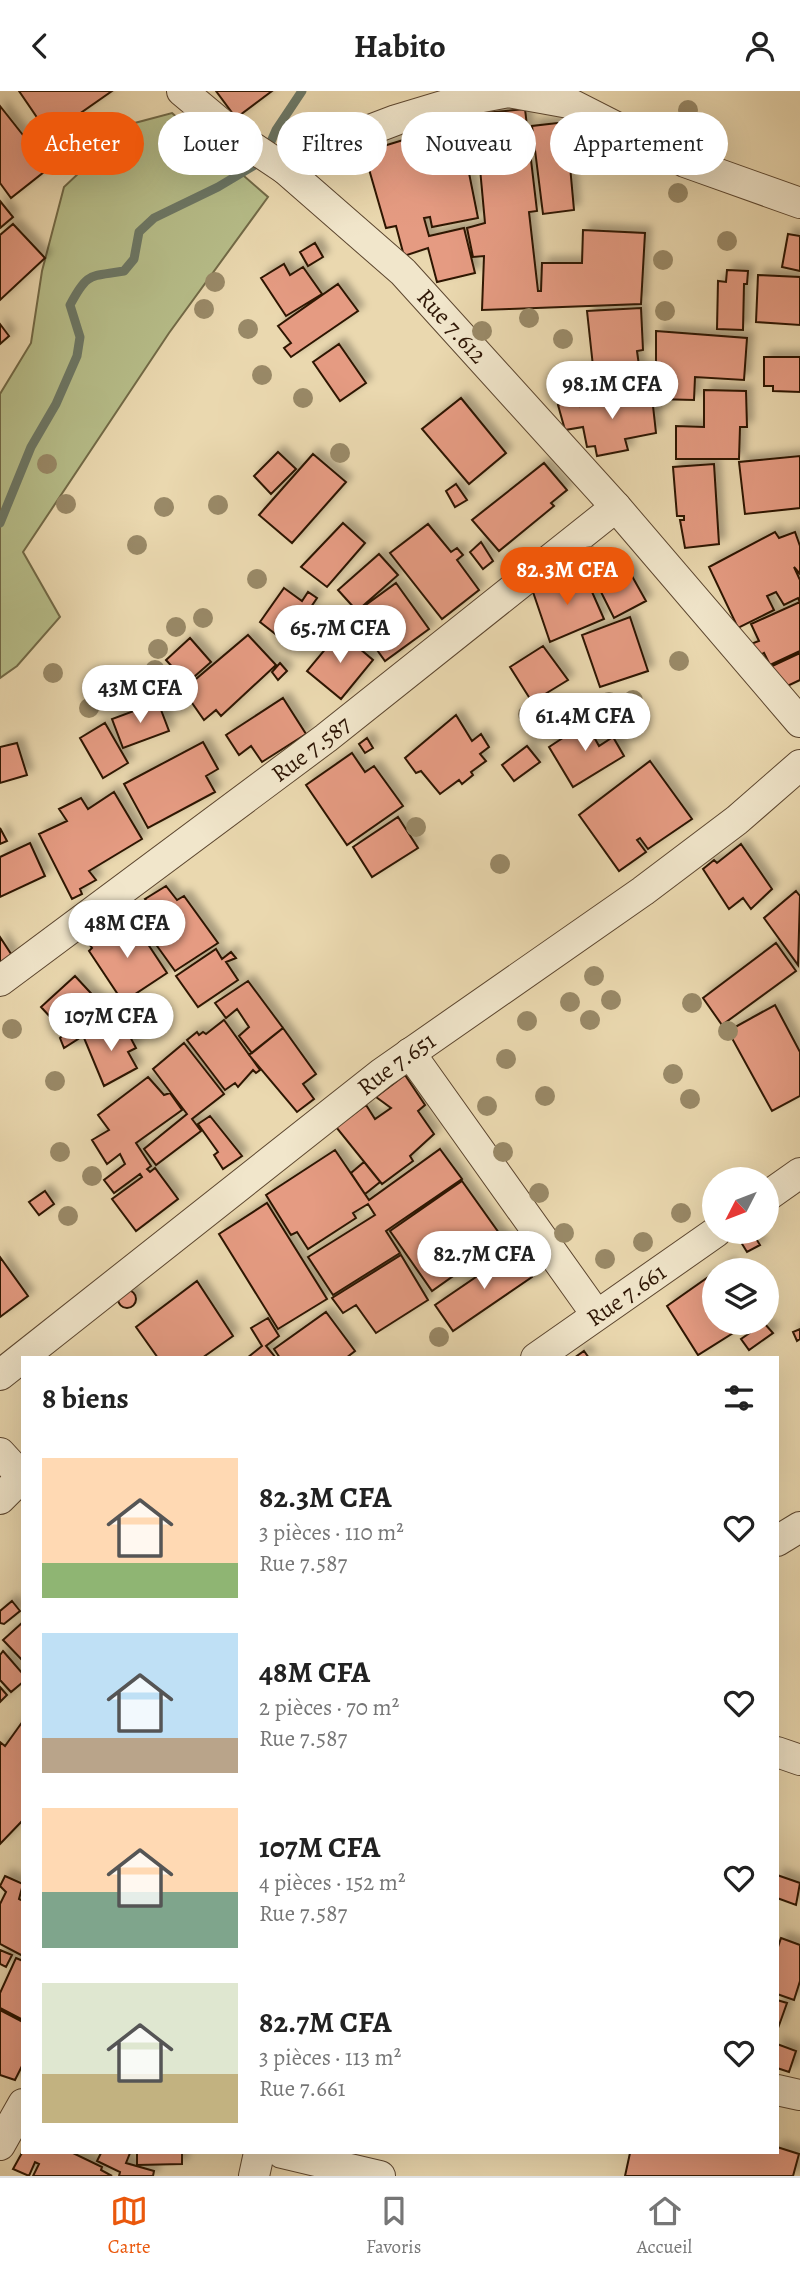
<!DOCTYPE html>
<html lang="fr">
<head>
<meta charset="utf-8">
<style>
	:root { --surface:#fff; --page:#f6f6f6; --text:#222; --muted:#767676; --line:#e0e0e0; --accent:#ea580c }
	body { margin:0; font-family:Alegreya,serif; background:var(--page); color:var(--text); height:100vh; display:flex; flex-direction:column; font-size:26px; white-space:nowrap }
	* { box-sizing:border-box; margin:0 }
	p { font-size:23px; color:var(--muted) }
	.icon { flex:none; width:38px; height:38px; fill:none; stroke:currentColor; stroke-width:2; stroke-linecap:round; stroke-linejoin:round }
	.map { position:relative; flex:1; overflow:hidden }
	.side { position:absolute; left:21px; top:1265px; width:758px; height:798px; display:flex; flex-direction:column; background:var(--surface); border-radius:0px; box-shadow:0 7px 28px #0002 }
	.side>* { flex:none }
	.hud { position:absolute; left:21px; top:21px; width:760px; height:63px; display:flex; gap:14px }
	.needle { width:46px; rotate:228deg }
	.fabs { position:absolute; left:702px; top:1076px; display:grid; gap:14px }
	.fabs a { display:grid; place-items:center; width:77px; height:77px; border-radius:50%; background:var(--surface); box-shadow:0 7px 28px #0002; font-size:35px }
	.price { position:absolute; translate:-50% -60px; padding:0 16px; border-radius:24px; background:#fff; color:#222; font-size:23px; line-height:46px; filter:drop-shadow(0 2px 4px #0008) }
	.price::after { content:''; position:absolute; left:50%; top:42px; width:21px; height:16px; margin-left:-10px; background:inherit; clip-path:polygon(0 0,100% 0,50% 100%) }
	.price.on { background:var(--accent); color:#fff }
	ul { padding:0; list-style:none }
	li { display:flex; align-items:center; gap:21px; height:175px; padding:0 21px }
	li span { display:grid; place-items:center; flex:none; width:196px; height:140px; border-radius:0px; color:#555 }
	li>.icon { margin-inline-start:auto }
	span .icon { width:84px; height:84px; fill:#fffc; stroke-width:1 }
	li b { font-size:30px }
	h2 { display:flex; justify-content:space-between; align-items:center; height:84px; padding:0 21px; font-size:30px }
	.chip { padding:0 24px; border-radius:32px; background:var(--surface); box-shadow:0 7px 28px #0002; font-size:24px; line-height:63px }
	.chip.on { background:var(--accent); color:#fff }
	header { display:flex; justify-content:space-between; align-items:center; height:91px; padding:0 21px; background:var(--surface); font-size:32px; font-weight:700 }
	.menu { display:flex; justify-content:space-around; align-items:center; height:98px; border-top:2px solid var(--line); background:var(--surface); font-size:19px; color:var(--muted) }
	.menu a { display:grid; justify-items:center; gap:4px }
	.menu .on { color:var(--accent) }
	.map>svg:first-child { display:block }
	.green { fill:#b7be8a; stroke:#726a47; stroke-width:2 }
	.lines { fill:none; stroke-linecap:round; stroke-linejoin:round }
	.stream { stroke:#6d7866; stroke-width:9 }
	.building { fill:#e59b82; stroke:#2d1504; stroke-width:2; filter:url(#shadow) }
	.street-casing { stroke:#5c462f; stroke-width:32 }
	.street { stroke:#f1e6cb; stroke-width:30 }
	.tree { fill:#998967 }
	.labels { text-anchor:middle; stroke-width:6; stroke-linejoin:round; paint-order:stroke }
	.street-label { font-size:24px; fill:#2d1504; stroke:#f1e6cb }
</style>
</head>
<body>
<header><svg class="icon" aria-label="back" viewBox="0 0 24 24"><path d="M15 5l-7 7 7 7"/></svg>Habito<svg class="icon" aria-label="person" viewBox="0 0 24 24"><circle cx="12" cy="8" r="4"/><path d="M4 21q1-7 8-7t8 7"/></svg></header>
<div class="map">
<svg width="800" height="2085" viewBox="0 0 800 2085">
	<defs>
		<filter id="shadow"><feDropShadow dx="6" dy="-6" stdDeviation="3.5" flood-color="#0004"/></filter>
	</defs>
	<rect width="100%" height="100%" fill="#ead8af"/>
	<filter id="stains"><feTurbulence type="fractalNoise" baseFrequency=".00286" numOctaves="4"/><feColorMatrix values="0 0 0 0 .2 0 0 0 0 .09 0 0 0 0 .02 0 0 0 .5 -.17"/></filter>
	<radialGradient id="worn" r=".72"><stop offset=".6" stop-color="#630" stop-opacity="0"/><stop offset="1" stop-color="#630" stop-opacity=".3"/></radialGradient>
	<path class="green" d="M172,22L268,106L169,242L23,461L60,526L17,575L0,587V303L31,252L42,180L64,96L131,33Z"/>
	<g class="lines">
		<path class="stream" d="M0,432L31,356L56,313L77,265L80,246L70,214C88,180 90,186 124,180L134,168L139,141L154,127L218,96L263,69L276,39L302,0"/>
	</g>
	<path class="building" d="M19,0H112L49,44Z
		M216,0H272L236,27Z
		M0,15L49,77L11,107L0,92Z
		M525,18L537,120L529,121L538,200H541L542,172H582L583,139L645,142L641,213L482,219L484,165L473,166L467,137L485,132L475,23Z
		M464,30L469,52H463L478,127L432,136L430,126L424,127L429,145L464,137L475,182L437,191L428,157L404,165L396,135L386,137L364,61L413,46L416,60L419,59L414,40Z
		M566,31L574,119L543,123L532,35Z
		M0,110L13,126L0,137Z
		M13,133L45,167L0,209V144Z
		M788,143L800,145V180L782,176Z
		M315,152L323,166L308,175L300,161Z
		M284,173L290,184L303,176L322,203L286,225L261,187Z
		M727,179L748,180L747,193H744L743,239L717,238L718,190L726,191Z
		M758,184L800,186V234L756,231Z
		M338,193L358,220L291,266L284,257L291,252L278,235Z
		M641,217L643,259L637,260L642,297L596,303L587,220Z
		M0,233L9,245L0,253Z
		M656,240L747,247L744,289L695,286L694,309L656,308Z
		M339,253L366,292L340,310L313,271Z
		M764,266H800V301L773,300V295H764Z
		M651,297L656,342L625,348L628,359L597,365L595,355L587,356L583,336L565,339L558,314L579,307L580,315L638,303L637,299Z
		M704,299L746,300L747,336H740L739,368H676V335L704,336Z
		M461,307L506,362L469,393L422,338Z
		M278,361L296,378L271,403L254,385Z
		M313,363L346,391L292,452L259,424Z
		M800,365V417L745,423L739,371Z
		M544,372L567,399L551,412L554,415L499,460L472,429Z
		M714,373L719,453L685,457L680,429H684V425H677L673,376Z
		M456,393L467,409L455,416L446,400Z
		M343,432L365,452L327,496L301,476Z
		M428,433L451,461L457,457L463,464L457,469L479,499L442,528L390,462Z
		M775,441L779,447L795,441L800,455V483L794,476L800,489V560L770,574L764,562L755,567L748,554L759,550L751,533L800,511L798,507L784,514L776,501L767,505L774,519L738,537L709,476Z
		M481,451L493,470L483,478L470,461Z
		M379,463L398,484L357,520L338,499Z
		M628,478L646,510L614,527L600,499Z
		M585,485L604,528L550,551L532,498Z
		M396,492L429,538L385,570L352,524Z
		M284,497L302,510L308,501L317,507L287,552L260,531Z
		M630,526L648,580L600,596L582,544Z
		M340,541L373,569L341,608L307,580L328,555L323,551L328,545L334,550Z
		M248,544L276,574L221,625L216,619L204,629L183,599Z
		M190,547L211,571L187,592L166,569Z
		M543,555L568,589L532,611L510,576Z
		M800,562V589L781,598L770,576Z
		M280,572L287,580L278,589L272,581Z
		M283,607L306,643L262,671L251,655L239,664L226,644Z
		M158,611L169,640L123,657L112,628Z
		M611,622L617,638L606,642L600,626Z
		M456,624L472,650L481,643L489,656L480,663L486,670L471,681L473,684L462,693L459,689L440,703L421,680L416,682L405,667Z
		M595,626L603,640L594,646L599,655L613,646L624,665L573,696L549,656Z
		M105,632L128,672L103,687L80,647Z
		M367,647L373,657L365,662L359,653Z
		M203,651L218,678L206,685L215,701L148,737L124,693Z
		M17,652L27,684L0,692V656Z
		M527,655L540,671L514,690L502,674Z
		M352,662L365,681L374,675L403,715L347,754L306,694Z
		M650,670L692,728L648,758L640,747L637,749L646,761L619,780L579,724Z
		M114,701L142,748L89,780L96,789L80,798L82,803L72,808L39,743L67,730L59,718L81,707L88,718Z
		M398,726L418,757L372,786L353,756Z
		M0,737L7,750L0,753Z
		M30,752L45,785L0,806V766Z
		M741,753L772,798L751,818L743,807L729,818L703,778L714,769L717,772Z
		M166,795L177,809L184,805L218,852L175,880L142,834L157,823L145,808Z
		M796,800L800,805L798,874L764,827Z
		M130,826L167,882L123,911L89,860L92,857L89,853Z
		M0,846L13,866L0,873Z
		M776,852L796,880L722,934L703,907Z
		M216,858L222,868L231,861L236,867L226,871L238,889L198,916L176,885Z
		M75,885L100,912L70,940L78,948L64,957L60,947L65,942L41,916Z
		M248,890L283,937L252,962L239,945L249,936L237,918L226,927L215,912Z
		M775,914L800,961V1005L772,1020L728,940Z
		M224,929L260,979L256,982L253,979L238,996L235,992L225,999L187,949L197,941L199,944L203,941L206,943Z
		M112,931L119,945L127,940L136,957L128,961L137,977L104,995L84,947Z
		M283,937L316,983L303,993L314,1008L297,1021L249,964Z
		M184,952L224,1003L192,1028L201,1040L156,1074L144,1058L187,1023L153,978Z
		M405,984L425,1014L418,1020L434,1043L410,1065L413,1070L382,1093L336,1036L366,1014L375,1028L391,1017L376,1006Z
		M148,986L164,1004L170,1002L182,1019L136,1052L151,1075L147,1078L150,1081L155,1077L178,1108L136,1140L112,1108L142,1086L140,1083L114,1102L104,1089L125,1073L120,1063L107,1073L92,1049L109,1039L98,1024Z
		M210,1025L242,1065L223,1078L214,1064L218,1061L198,1033Z
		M440,1058L462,1088L386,1140L400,1162L333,1204L308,1166L375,1124L368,1113L353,1122L356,1127L308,1158L297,1141L291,1144L266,1104L335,1059L369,1109Z
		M364,1071L380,1091L365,1103L351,1082Z
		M462,1090L504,1149L432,1200L390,1140Z
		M45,1100L54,1113L39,1124L29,1111Z
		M267,1112L327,1208L278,1238L219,1143Z
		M738,1141H752L760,1154L747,1161L736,1143Z
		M514,1160L532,1186L453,1240L435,1214Z
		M401,1164L428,1209L376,1242L356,1214L343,1222L332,1207Z
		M0,1166L28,1205L0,1226Z
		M729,1172L733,1180H718Z
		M714,1182V1232H749L698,1264L667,1215Z
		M197,1190L233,1245L202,1267H158L136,1236Z
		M118 1208a9 9 0 1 1 18 0a9 9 0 1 1-18 0Z
		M326,1221L355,1260L346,1267H280L274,1258Z
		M268,1227L279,1245L266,1255L276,1267H247L262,1255L251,1237Z
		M764,1232L773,1242L749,1259L741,1248Z
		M800,1238V1248L797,1250L793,1241Z
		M584,1260L589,1267H574Z
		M12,1510L20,1520L4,1533L0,1532V1520Z
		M23,1531V1570L3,1549Z
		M3,1560L23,1583V1591L11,1601L0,1589V1564Z
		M0,1596L7,1604L0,1611Z
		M23,1630V1729L0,1753V1651L5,1655Z
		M777,1784L800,1792L796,1814L777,1807Z
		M5,1785L23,1793L19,1808L23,1810V1865L0,1853V1813L6,1801L0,1795Z
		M781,1847L800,1854V1890L794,1909L777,1903V1859Z
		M0,1859L12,1864L6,1876L0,1873Z
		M16,1867L23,1870V1929L0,1917V1902Z
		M777,1909L787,1912L777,1940Z
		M0,1919L23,1931V1973L15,1989L0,1984Z
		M777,1953L796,1960L789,1981L777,1977Z
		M777,2056L799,2063L793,2085H625L630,2062H777Z
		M23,2060L73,2062L102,2076L101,2079L112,2085H33L39,2073L35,2071L29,2085L13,2078Z
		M101,2062H130L126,2072L154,2080L153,2085H119L120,2081L97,2070Z
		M137,2062H182V2073L137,2074Z"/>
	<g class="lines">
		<defs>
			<g id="street">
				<path id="s1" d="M182,0L237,46L285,78L403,181L616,416L800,631"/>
				<path d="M285,78L312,61L396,29L456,11L508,1L569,12L685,71L800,112"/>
				<path id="s2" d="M0,890L326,647L616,416"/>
				<path d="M410,962L596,1223"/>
				<path d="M766,1106L800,1082"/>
				<path id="s3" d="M536,1267L716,1141"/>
				<path id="s4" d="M0,1284L382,982L643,800L737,729L800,674"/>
				<path d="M0,1362L23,1387"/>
				<path d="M0,1408L22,1386"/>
				<path d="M777,1450L800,1436"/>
				<path d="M777,1661L800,1669"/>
				<path d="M777,1999L800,2004"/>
				<path d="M0,2054L23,2013"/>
				<path d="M282,2062L380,2085"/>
				<path d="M254,2085L259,2062"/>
			</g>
		</defs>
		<use href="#street" class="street-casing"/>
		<use href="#street" class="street"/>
	</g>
	<g class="tree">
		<circle cx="688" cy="19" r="10"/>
		<circle cx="612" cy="72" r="10"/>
		<circle cx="678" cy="102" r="10"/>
		<circle cx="727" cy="150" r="10"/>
		<circle cx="663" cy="169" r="10"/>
		<circle cx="215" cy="191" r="10"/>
		<circle cx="204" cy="218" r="10"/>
		<circle cx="665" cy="220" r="10"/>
		<circle cx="529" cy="227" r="10"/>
		<circle cx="248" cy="238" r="10"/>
		<circle cx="482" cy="240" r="10"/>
		<circle cx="563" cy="248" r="10"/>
		<circle cx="262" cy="284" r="10"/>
		<circle cx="582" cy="295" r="10"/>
		<circle cx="303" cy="307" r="10"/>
		<circle cx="340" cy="362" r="10"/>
		<circle cx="47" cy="373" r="10"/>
		<circle cx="66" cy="413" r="10"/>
		<circle cx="218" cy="414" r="10"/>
		<circle cx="164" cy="416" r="10"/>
		<circle cx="137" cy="454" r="10"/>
		<circle cx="590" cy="465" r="10"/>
		<circle cx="257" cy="488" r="10"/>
		<circle cx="203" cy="527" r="10"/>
		<circle cx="176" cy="536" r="10"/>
		<circle cx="158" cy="558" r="10"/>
		<circle cx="679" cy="570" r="10"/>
		<circle cx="155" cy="579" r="10"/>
		<circle cx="53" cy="582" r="10"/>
		<circle cx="633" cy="609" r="10"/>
		<circle cx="609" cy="611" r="10"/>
		<circle cx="89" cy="617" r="10"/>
		<circle cx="560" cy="621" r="10"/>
		<circle cx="528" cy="623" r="10"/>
		<circle cx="416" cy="736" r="10"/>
		<circle cx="500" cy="773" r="10"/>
		<circle cx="594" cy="885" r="10"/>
		<circle cx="611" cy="909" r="10"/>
		<circle cx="570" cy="911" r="10"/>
		<circle cx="692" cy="912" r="10"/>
		<circle cx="590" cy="929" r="10"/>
		<circle cx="527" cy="930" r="10"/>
		<circle cx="12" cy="938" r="10"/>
		<circle cx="728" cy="940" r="10"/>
		<circle cx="506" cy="968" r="10"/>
		<circle cx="673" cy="983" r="10"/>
		<circle cx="55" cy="990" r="10"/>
		<circle cx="545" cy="1005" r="10"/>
		<circle cx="690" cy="1008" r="10"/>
		<circle cx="487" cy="1015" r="10"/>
		<circle cx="60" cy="1061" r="10"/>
		<circle cx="503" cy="1061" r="10"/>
		<circle cx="92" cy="1085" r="10"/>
		<circle cx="539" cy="1102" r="10"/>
		<circle cx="681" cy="1122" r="10"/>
		<circle cx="68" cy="1125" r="10"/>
		<circle cx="564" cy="1142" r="10"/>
		<circle cx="643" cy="1151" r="10"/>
		<circle cx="605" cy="1168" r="10"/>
		<circle cx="439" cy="1246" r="10"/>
	</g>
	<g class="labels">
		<g class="street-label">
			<text dy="8" stroke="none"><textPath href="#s1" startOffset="359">Rue 7.612</textPath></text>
			<text dy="8" stroke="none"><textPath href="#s2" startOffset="388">Rue 7.587</textPath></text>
			<text dy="8" stroke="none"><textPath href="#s4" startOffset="504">Rue 7.651</textPath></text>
			<text dy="8" stroke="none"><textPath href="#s3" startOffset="110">Rue 7.661</textPath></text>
		</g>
	</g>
	<rect width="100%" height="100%" filter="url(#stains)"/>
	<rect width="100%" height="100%" fill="url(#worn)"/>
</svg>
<div class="fabs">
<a><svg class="needle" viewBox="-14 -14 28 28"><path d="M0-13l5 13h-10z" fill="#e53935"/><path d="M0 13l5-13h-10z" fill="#767676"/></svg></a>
<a><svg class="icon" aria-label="layers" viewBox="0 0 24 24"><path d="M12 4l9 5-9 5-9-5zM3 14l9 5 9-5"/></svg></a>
</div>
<b class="price" style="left:612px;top:330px">98.1M CFA</b>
<b class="price on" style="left:567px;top:516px">82.3M CFA</b>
<b class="price" style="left:340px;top:574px">65.7M CFA</b>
<b class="price" style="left:140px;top:634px">43M CFA</b>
<b class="price" style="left:585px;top:662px">61.4M CFA</b>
<b class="price" style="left:127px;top:869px">48M CFA</b>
<b class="price" style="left:111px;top:962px">107M CFA</b>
<b class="price" style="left:484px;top:1200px">82.7M CFA</b>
<div class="hud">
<a class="chip on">Acheter</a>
<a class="chip">Louer</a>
<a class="chip">Filtres</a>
<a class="chip">Nouveau</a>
<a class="chip">Appartement</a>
</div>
<section class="side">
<h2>8 biens<svg class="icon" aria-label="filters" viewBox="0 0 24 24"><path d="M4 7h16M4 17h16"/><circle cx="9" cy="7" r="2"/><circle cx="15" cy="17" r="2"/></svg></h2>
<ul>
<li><span style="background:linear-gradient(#ffd9b3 75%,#8fb573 0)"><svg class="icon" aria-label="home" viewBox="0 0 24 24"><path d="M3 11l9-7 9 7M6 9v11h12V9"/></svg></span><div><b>82.3M CFA</b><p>3 pièces · 110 m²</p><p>Rue 7.587</p></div><svg class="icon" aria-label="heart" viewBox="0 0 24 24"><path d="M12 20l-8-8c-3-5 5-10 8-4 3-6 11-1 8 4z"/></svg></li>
<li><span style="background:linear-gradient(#bfe0f5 75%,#b9a48a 0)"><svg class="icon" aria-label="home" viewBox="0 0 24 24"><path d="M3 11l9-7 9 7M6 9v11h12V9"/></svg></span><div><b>48M CFA</b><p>2 pièces · 70 m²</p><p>Rue 7.587</p></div><svg class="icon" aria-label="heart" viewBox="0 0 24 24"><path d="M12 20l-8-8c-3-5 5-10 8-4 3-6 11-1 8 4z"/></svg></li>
<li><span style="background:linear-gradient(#ffd9b3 60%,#7fa58c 0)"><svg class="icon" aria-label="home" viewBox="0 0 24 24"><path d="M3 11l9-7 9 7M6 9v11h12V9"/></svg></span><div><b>107M CFA</b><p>4 pièces · 152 m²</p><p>Rue 7.587</p></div><svg class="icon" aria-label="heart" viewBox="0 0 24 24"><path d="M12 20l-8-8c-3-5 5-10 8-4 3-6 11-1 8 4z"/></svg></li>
<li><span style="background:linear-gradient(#dfe7d0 65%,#c2b280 0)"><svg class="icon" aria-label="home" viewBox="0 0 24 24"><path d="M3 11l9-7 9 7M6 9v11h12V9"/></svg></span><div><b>82.7M CFA</b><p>3 pièces · 113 m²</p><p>Rue 7.661</p></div><svg class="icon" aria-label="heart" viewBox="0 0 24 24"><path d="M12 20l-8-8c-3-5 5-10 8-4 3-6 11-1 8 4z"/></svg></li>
</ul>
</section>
</div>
<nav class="menu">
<a class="on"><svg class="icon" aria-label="map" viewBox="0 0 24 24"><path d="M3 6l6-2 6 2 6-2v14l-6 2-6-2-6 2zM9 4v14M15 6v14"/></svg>Carte</a>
<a><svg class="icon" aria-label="saved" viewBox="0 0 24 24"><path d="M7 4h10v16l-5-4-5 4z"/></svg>Favoris</a>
<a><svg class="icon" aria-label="home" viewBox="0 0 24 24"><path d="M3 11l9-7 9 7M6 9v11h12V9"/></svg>Accueil</a>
</nav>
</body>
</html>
